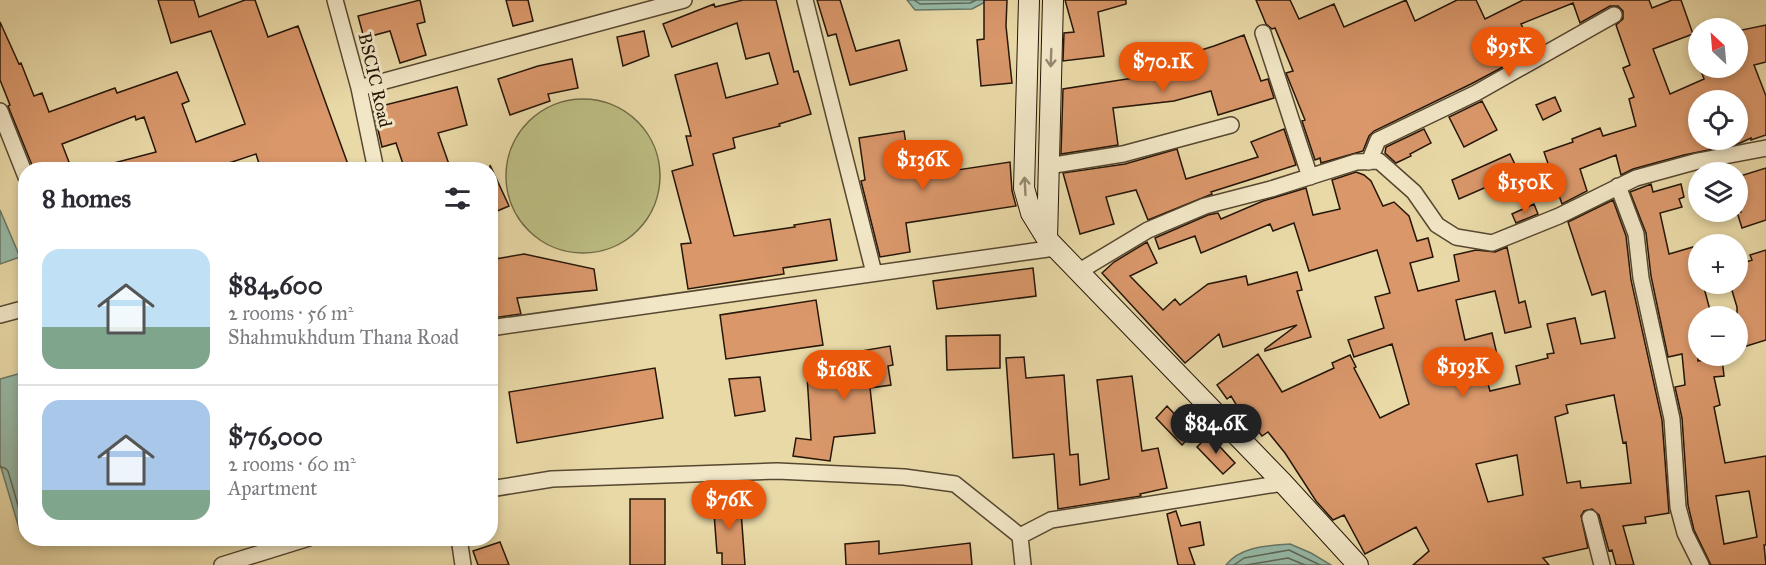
<!DOCTYPE html>
<html lang="en">
<head>
<meta charset="utf-8">
<style>
	:root { --surface:#fff; --page:#f7f7f7; --text:#2b2b33; --muted:#7c7c81; --line:#e1e1e2; --accent:#ea580c }
	body { margin:0; font-family:"IM FELL Great Primer",serif; background:var(--page); color:var(--text); height:100vh; display:flex; flex-direction:column; font-size:22px; white-space:nowrap }
	* { box-sizing:border-box; margin:0 }
	p { font-size:20px; color:var(--muted) }
	.icon { flex:none; width:33px; height:33px; fill:none; stroke:currentColor; stroke-width:2; stroke-linecap:round; stroke-linejoin:round }
	.map { position:relative; flex:1; overflow:hidden }
	.drawer { position:absolute; left:18px; top:162px; width:480px; height:384px; display:flex; flex-direction:column; background:var(--surface); border-radius:24px; box-shadow:0 3px 9px #0003 }
	.drawer>* { flex:none }
	.needle { width:39px; rotate:334deg }
	.tools { position:absolute; left:1688px; top:18px; display:grid; gap:12px }
	.tools a { display:grid; place-items:center; width:60px; height:60px; border-radius:50%; background:var(--surface); box-shadow:0 3px 9px #0003; font-size:30px }
	.price { position:absolute; translate:-50% -51px; padding:0 14px; border-radius:21px; background:var(--accent); color:#fff; font-size:20px; line-height:39px; filter:drop-shadow(0 2px 3px #0008) }
	.price::after { content:''; position:absolute; left:50%; top:36px; width:18px; height:14px; margin-left:-9px; background:inherit; clip-path:polygon(0 0,100% 0,50% 100%) }
	.price.on { background:#222; color:#fff }
	ul { padding:0; list-style:none }
	li { display:flex; align-items:center; gap:18px; height:150px; padding:0 24px }
	li+li { border-top:2px solid var(--line) }
	li span { display:grid; place-items:center; flex:none; width:168px; height:120px; border-radius:18px; color:#555 }
	li>.icon { margin-inline-start:auto }
	span .icon { width:72px; height:72px; fill:#fffc; stroke-width:1 }
	li b { font-size:26px }
	h2 { display:flex; justify-content:space-between; align-items:center; height:72px; padding:0 24px; font-size:26px }
	.map>svg:first-child { display:block }
	.green { fill:#bcbe83; stroke:#706a46; stroke-width:1.5 }
	.water { fill:#97baa8; stroke:#697868; stroke-width:1.5 }
	.lines { fill:none; stroke-linecap:round; stroke-linejoin:round }
	.shore { stroke:#5e6858; stroke-width:1.5 }
	.building { fill:#d9976a; stroke:#251608; stroke-width:1.5; fill-rule:evenodd }
	.street-casing { stroke:#564730; stroke-width:18 }
	.secondary-casing { stroke:#251608; stroke-width:22 }
	.street { stroke:#f1e6c6; stroke-width:15 }
	.secondary { stroke:#f1e6c6; stroke-width:20 }
	.oneway { stroke:#958870 }
	.labels { text-anchor:middle; stroke-width:6; stroke-linejoin:round; paint-order:stroke }
	.street-label { font-size:18px; fill:#251608; stroke:#f1e6c6 }
</style>
</head>
<body>
<div class="map">
<svg width="1766" height="565" viewBox="0 0 1766 565">
	<rect width="100%" height="100%" fill="#e9d9a7"/>
	<filter id="stains"><feTurbulence type="fractalNoise" baseFrequency=".00333" numOctaves="4"/><feColorMatrix values="0 0 0 0 .2 0 0 0 0 .09 0 0 0 0 .02 0 0 0 .5 -.17"/></filter>
	<radialGradient id="worn" r=".72"><stop offset=".6" stop-color="#630" stop-opacity="0"/><stop offset="1" stop-color="#630" stop-opacity=".3"/></radialGradient>
	<path class="green" d="M506 176a77 77 0 1 1 154 0a77 77 0 1 1-154 0Z"/>
	<path class="water" d="M907,0H987V1L972,9L915,10Z
		M0,210L20,257L0,264Z
		M25,372L26,526L19,528L0,464V379Z
		M1290,544L1311,553L1331,565H1226C1241,546 1268,546 1290,544Z"/>
	<g class="lines">
		<path class="shore" d="M914,0L920,4L970,3L976,0
			M0,467L5,468L8,471L22,519L26,521
			M1234,565L1244,558L1289,550L1320,565
			M1246,565L1288,558L1305,565"/>
	</g>
	<path class="building" d="M158,0H194L199,17L245,0H255L268,37L298,26L350,170H261L256,154L220,166L221,170H106V165L156,152L144,117L136,120L135,116L62,144L72,170H34L8,106L10,105L0,80V22L19,64L21,63L34,96L42,93L49,112L115,88L117,93L177,72L189,101L182,104L196,142L245,124L211,31L171,43Z
		M420,0L425,22L417,24L426,55L400,63L390,31L364,38L358,16Z
		M506,0H528L533,21L513,26Z
		M743,0H776L794,72L798,71L811,114L779,124L780,126L733,138L735,148L713,154L734,236L795,227L794,225L830,219L837,260L783,268L784,274L688,289L681,244L691,243L672,171L693,165L686,136H691L675,75L717,63L726,98L778,84L769,53L746,59L737,23L672,47L663,24L714,4L715,7Z
		M817,0H840L856,51L899,40L907,70L850,85L836,34L828,36Z
		M984,0H1007L1006,26L1012,83L981,86L977,40L984,39Z
		M1065,0H1126V4L1098,12L1104,56L1063,61L1064,33L1074,32Z
		M1256,0H1290L1299,19L1334,4L1344,27L1406,0L1415,21L1457,0H1476L1485,19L1523,0H1649L1652,8L1672,0H1681L1693,34L1653,49L1670,94L1704,79L1700,68H1737V55L1741,54L1737,31L1766,25V62L1754,65L1766,96V135L1751,140V138L1738,144L1684,155L1633,169L1621,175L1616,155L1580,169L1587,191L1562,204L1544,152L1573,142L1572,139L1600,128L1603,136L1636,126L1629,99L1634,97L1623,68L1630,65L1616,25L1623,19V11L1618,6H1610L1580,23L1573,3L1521,24L1532,46L1502,61L1505,66L1471,84L1374,131L1369,136L1363,151L1321,163L1320,158L1315,160L1302,121L1305,120L1286,73L1293,71L1275,28L1272,29L1266,24ZM1698,100H1737V140H1698Z
		M644,31L649,56L623,66L617,37Z
		M1244,35L1261,81L1268,79L1274,98L1218,115L1211,91L1174,101L1113,108L1118,145L1061,154L1063,89L1166,73L1163,62L1214,46Z
		M572,59L578,88L548,94L550,101L510,115L498,79L538,66Z
		M457,87L467,125L438,133L451,170H405L396,143L382,147L373,108Z
		M1555,97L1561,111L1543,120L1536,105Z
		M1482,101L1497,130L1464,147L1449,117Z
		M1284,129L1296,165L1211,192L1212,194L1148,220L1136,190L1106,197L1114,224L1080,234L1063,173L1125,164L1177,149L1186,179L1258,157L1251,142Z
		M1424,129L1431,143L1410,154L1411,156L1396,163L1385,153L1386,147Z
		M904,131L911,177L1010,162L1012,191L1016,206L906,223L910,252L880,257L861,181L865,180L859,138Z
		M1510,154L1521,177L1500,187L1498,182L1459,199L1452,180Z
		M490,165L509,206L490,214Z
		M1766,168V220L1742,228L1737,212H1741L1737,196V177Z
		M1356,172L1364,175L1371,181L1383,206L1394,202L1409,216L1417,241L1428,238L1433,257L1410,263L1418,291L1459,281L1454,255L1476,250L1495,252L1507,247L1519,303L1525,301L1531,327L1505,333L1495,291L1456,300L1465,340L1492,333L1498,359L1482,363L1490,391L1520,384L1516,366L1548,358L1547,354L1554,353L1547,324L1575,318L1581,344L1615,338L1605,291L1592,295L1568,222L1613,200L1626,236L1631,280L1662,420L1669,513L1645,517L1646,523L1623,526L1634,565H1616L1612,550L1609,551L1599,515L1592,509L1584,511L1581,516L1588,548L1543,558L1549,565H1413L1429,551L1416,527L1365,554L1344,515L1333,520L1316,501L1285,453L1268,432L1262,436L1244,412L1242,414L1231,396L1227,399L1217,385L1258,354L1282,392L1334,368L1332,363L1350,355L1356,367L1354,368L1380,418L1409,404L1392,344L1354,357L1348,340L1384,328L1375,297L1390,293L1377,250L1309,271L1294,223L1273,231L1270,224L1201,253L1195,236L1159,249L1155,238L1208,215L1218,213L1221,219L1263,201L1306,188L1313,215L1340,209L1332,180ZM1614,395L1623,443L1626,442L1631,483L1581,488L1580,481L1567,483L1555,417L1568,413L1566,405ZM1517,455L1523,495L1488,502L1476,464Z
		M1651,184L1653,192L1681,184L1684,197L1679,199L1682,207L1660,213L1669,254L1693,247L1698,267V284H1703L1711,314L1698,316V361L1722,358L1724,376L1714,377L1720,405L1714,407L1725,463L1766,456V545H1764L1766,565H1711L1694,530L1688,505L1682,418L1675,387L1685,385L1682,354L1668,357L1651,276L1646,233L1630,192ZM1749,491L1757,537L1724,544L1716,496Z
		M1534,204L1538,214L1516,223L1512,214Z
		M1147,242L1157,263L1130,276L1163,310L1175,299L1180,305L1208,284L1246,276L1248,285L1297,272L1302,290L1297,291L1311,337L1265,351V349L1297,325L1223,347L1219,334L1185,363L1102,273L1114,262Z
		M1766,250V340L1737,349V307L1730,284H1737V265L1752,260L1750,255Z
		M524,254L594,269L597,290L517,298L521,314L493,318L490,303V260Z
		M1033,268L1036,296L937,309L933,281Z
		M816,300L823,345L726,359L720,315Z
		M1000,335V368L947,370L946,336Z
		M890,346L893,365L888,366L891,385L870,388L875,433L834,437L830,461L793,456L796,438L811,440L807,375L841,373L838,355Z
		M1024,357L1026,378L1064,375L1070,455L1078,454L1080,485L1109,479L1097,380L1132,376L1142,451L1158,448L1167,488L1140,494L1141,496L1058,509L1054,454L1013,458L1006,358Z
		M655,368L663,418L517,443L509,392Z
		M760,377L765,411L735,416L729,379Z
		M1167,406L1193,434L1182,445L1156,418Z
		M1209,435L1235,463L1223,474L1197,447Z
		M740,498L745,565H722V553H717L713,500Z
		M630,499H665V565H630Z
		M1176,511L1181,526L1200,522L1204,545L1189,548L1195,565H1178L1167,514Z
		M879,541V554L970,543L972,565H846L845,544Z
		M500,542L509,565H478L473,551Z"/>
	<g class="lines">
		<defs>
			<path id="street" d="M335,0L359,88L376,170
				M805,0L874,273
				M1263,33L1310,177
				M359,88L684,0
				M0,111L26,177
				M1369,162L1378,140L1476,93L1614,15
				M1048,166L1123,154L1231,125
				M1618,186L1636,234L1641,278L1672,419L1678,507L1685,533L1701,565
				M1078,272L1148,230L1205,206L1271,189L1356,162L1379,161L1414,192L1437,225L1456,237L1492,243L1559,216L1636,178L1698,161L1766,148
				M0,315L26,308
				M490,328L1055,248
				M490,489L552,479L777,471L904,477L955,484L1020,536
				M1590,518L1602,565
				M459,538L463,565
				M222,565L309,538
				M1023,565L1020,536L1051,520L1283,483"/>
			<path id="secondary" d="M1029,0L1024,188L1031,213L1047,239L1283,483L1358,565
				M1047,239L1053,0"/>
		</defs>
		<use href="#street" class="street-casing"/>
		<use href="#secondary" class="secondary-casing"/>
		<use href="#street" class="street"/>
		<use href="#secondary" class="secondary"/>
	</g>
	<defs><path id="oneway-shaft" d="M-6 0H5M1.5-3L5.5 0L1.5 3" fill="none" stroke-width="1.6" stroke-linecap="round" stroke-linejoin="round" transform="scale(1.5)"/></defs>
	<g class="oneway">
		<use href="#oneway-shaft" transform="translate(1051 58) rotate(92)"/>
		<use href="#oneway-shaft" transform="translate(1025 186) rotate(-93)"/>
	</g>
	<g class="labels">
		<g class="street-label">
			<text transform="translate(375 80) rotate(77)" y="6">BSCIC Road</text>
		</g>
	</g>
	<rect width="100%" height="100%" filter="url(#stains)"/>
	<rect width="100%" height="100%" fill="url(#worn)"/>
</svg>
<div class="tools">
<a><svg class="needle" viewBox="-14 -14 28 28"><path d="M0-13l5 13h-10z" fill="#e53935"/><path d="M0 13l5-13h-10z" fill="#7c7c81"/></svg></a>
<a><svg class="icon" aria-label="locate" viewBox="0 0 24 24"><circle cx="12" cy="12" r="6"/><path d="M12 2v4M12 18v4M2 12h4M18 12h4"/></svg></a>
<a><svg class="icon" aria-label="layers" viewBox="0 0 24 24"><path d="M12 4l9 5-9 5-9-5zM3 14l9 5 9-5"/></svg></a>
<a>+</a>
<a>−</a>
</div>
<b class="price" style="left:1509px;top:78px">$95K</b>
<b class="price" style="left:1163px;top:93px">$70.1K</b>
<b class="price" style="left:923px;top:191px">$136K</b>
<b class="price" style="left:1525px;top:214px">$150K</b>
<b class="price" style="left:1463px;top:398px">$193K</b>
<b class="price" style="left:844px;top:401px">$168K</b>
<b class="price on" style="left:1216px;top:455px">$84.6K</b>
<b class="price" style="left:729px;top:531px">$76K</b>
<section class="drawer">
<h2>8 homes<svg class="icon" aria-label="filters" viewBox="0 0 24 24"><path d="M4 7h16M4 17h16"/><circle cx="9" cy="7" r="2"/><circle cx="15" cy="17" r="2"/></svg></h2>
<ul>
<li><span style="background:linear-gradient(#bfe0f5 65%,#7fa58c 0)"><svg class="icon" aria-label="home" viewBox="0 0 24 24"><path d="M3 11l9-7 9 7M6 9v11h12V9"/></svg></span><div><b>$84,600</b><p>2 rooms · 56 m²</p><p>Shahmukhdum Thana Road</p></div></li>
<li><span style="background:linear-gradient(#a9c7e8 75%,#7fa58c 0)"><svg class="icon" aria-label="home" viewBox="0 0 24 24"><path d="M3 11l9-7 9 7M6 9v11h12V9"/></svg></span><div><b>$76,000</b><p>2 rooms · 60 m²</p><p>Apartment</p></div></li>
</ul>
</section>
</div>
</body>
</html>
